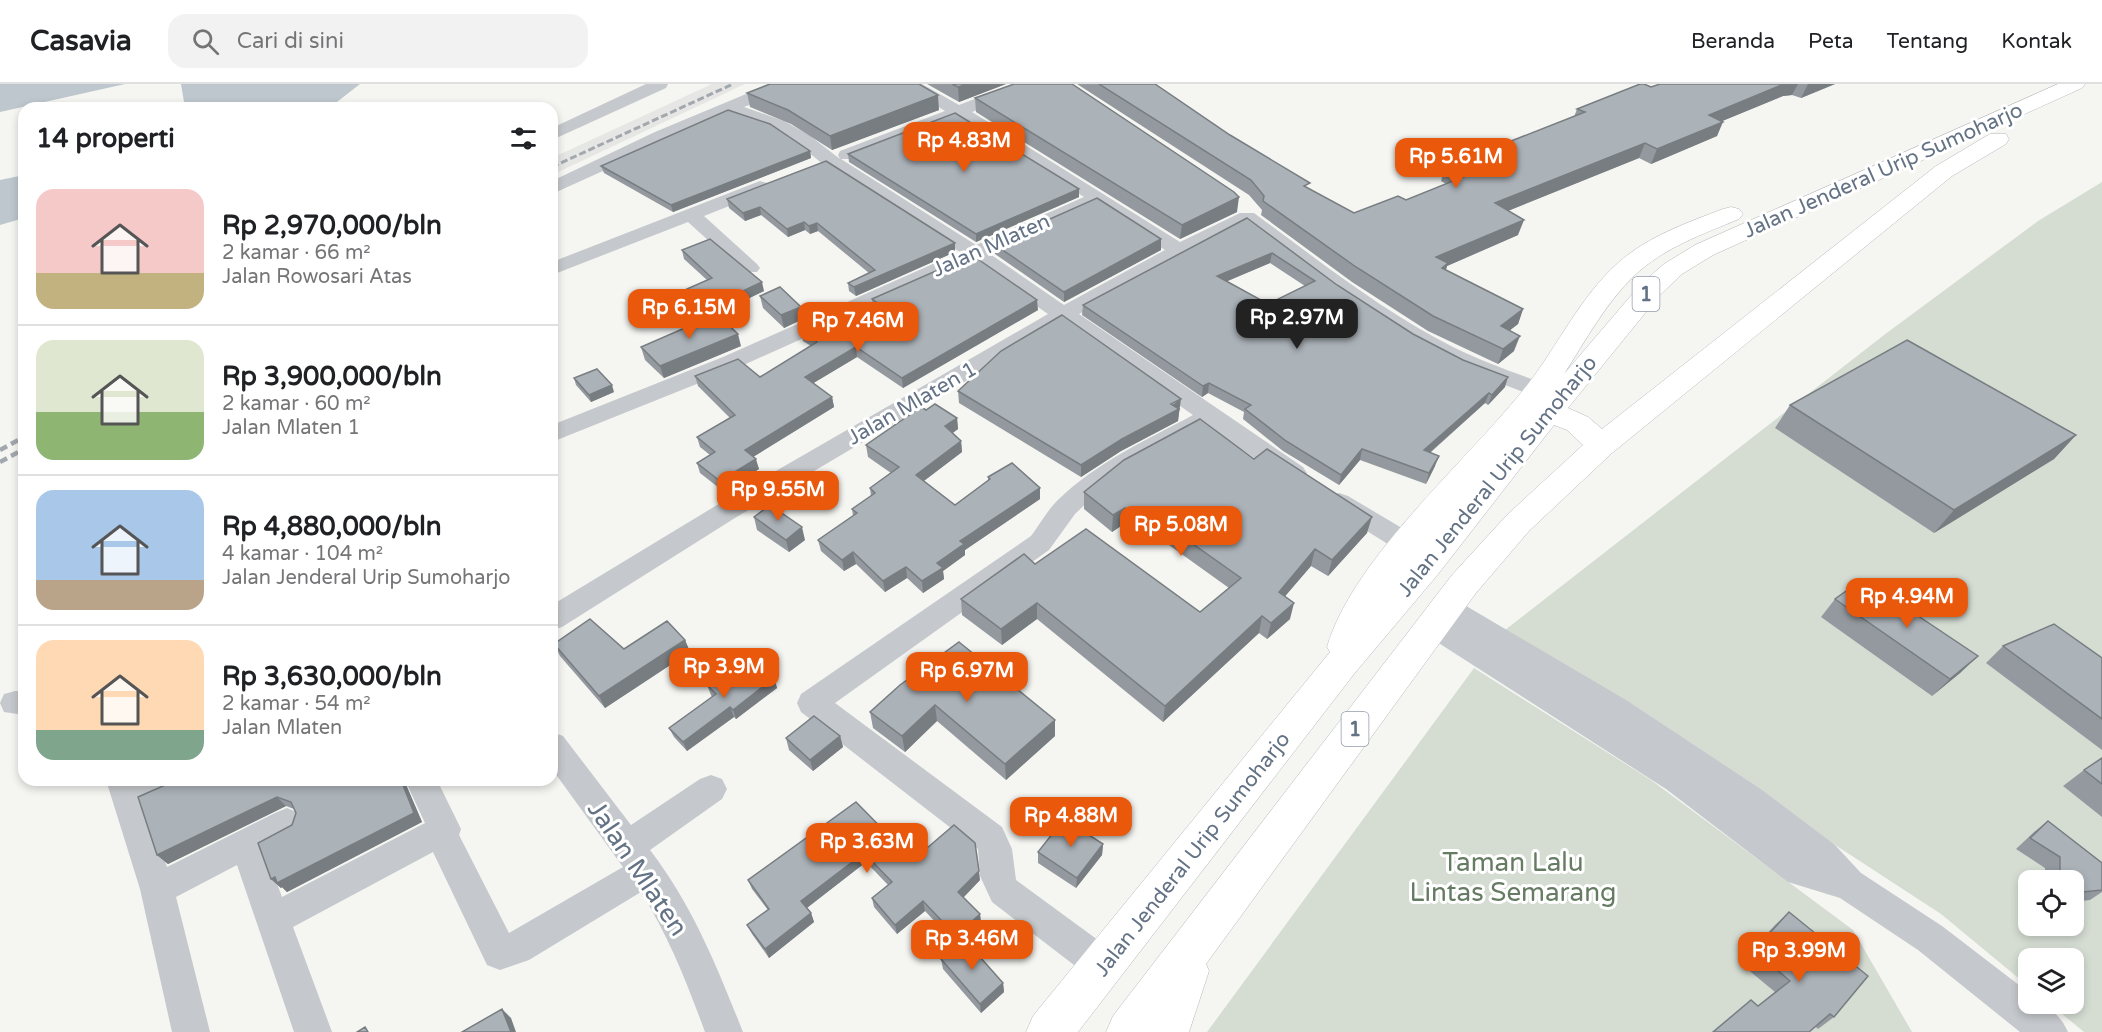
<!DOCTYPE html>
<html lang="id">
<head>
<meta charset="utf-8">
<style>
	:root { --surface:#fff; --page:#f2f2f2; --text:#202124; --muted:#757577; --line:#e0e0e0; --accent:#ea580c }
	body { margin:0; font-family:"Varela Round",sans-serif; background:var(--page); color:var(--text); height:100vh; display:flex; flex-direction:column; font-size:22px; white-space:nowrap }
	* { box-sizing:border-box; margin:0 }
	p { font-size:20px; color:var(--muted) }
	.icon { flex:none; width:33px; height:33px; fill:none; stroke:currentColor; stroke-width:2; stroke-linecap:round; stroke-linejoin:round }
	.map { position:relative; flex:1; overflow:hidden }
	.side { position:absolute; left:18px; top:18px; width:540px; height:684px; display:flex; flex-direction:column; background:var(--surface); border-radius:18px; box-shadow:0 3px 9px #0003 }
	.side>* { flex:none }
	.tools { position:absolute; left:2018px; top:786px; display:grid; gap:12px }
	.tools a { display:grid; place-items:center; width:66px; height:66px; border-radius:12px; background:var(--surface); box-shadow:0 3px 9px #0003; font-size:30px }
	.price { position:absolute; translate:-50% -51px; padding:0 14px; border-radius:12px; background:var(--accent); color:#fff; font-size:20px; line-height:39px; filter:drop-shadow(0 2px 3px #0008) }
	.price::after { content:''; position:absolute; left:50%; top:36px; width:18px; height:14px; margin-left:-9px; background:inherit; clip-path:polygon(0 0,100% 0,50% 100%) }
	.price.active { background:#222; color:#fff }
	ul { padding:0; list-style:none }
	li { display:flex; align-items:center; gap:18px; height:150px; padding:0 18px }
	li+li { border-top:2px solid var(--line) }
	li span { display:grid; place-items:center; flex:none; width:168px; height:120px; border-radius:18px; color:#555 }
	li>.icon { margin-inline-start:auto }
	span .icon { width:72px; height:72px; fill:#fffc; stroke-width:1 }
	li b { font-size:26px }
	h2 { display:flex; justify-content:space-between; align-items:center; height:72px; padding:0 18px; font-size:26px }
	header { display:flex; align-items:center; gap:36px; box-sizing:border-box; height:84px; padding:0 30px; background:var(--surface); border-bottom:2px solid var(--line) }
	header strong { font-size:28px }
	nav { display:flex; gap:33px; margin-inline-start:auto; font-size:21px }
	.search { width:420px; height:54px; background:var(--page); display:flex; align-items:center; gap:15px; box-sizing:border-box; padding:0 21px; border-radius:18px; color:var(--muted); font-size:22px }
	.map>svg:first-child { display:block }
	.built { fill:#e6e7e5 }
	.green { fill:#d5ddd3; fill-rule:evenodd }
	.water { fill:#bec7ce }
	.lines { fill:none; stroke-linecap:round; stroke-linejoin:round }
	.highway-casing { stroke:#b5b8bc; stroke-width:1 }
	.minor { fill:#c5c8cc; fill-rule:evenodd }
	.highway { fill:#fff; fill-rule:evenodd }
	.rail-far1 { stroke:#a3a8af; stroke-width:3; stroke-dasharray:7 3; stroke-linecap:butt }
	.rail { stroke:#a3a8af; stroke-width:4.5; stroke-dasharray:8 4.5; stroke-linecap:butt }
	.wall { fill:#93999e; fill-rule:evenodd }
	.shaded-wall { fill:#787d81 }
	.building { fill:#abb2b8; stroke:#787d81; stroke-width:1.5; fill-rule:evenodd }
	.labels { text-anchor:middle; stroke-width:6; stroke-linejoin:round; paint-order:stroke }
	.shield { fill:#fff; stroke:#929ca9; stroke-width:1.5 }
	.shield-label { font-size:20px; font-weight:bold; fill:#637284 }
	.street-label { font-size:21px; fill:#637284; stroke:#fff }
	.near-park-label { font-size:26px; fill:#657b62; stroke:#fff }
	.near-street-label { font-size:26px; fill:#637284; stroke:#fff }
</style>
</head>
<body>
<header>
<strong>Casavia</strong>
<div class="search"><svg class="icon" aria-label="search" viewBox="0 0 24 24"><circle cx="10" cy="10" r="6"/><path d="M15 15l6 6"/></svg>Cari di sini</div>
<nav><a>Beranda</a><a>Peta</a><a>Tentang</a><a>Kontak</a></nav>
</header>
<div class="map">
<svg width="2102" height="948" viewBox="0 0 2102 948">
	<rect width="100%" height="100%" fill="#f5f6f2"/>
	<path class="built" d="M712,0H745L552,91V74Z"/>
	<path class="green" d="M2102,98V948H2084L2050,920H2073V874H2028V902L1941,830L1505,546L1884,251L2038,137ZM2028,796H2073V842H2028Z
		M1474,584L1651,696L1853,846L1912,948H1207Z"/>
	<path class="water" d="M0,0H125L0,28Z
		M181,0H360L337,18L314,24H185Z
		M24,91V134L0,141V96Z"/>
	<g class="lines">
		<defs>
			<path id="highway" d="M2058,0H2085L2082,4L1713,171L1682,190L1659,212L1568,324L1588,333L1602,345L1936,82L1990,50H2006L2009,55L2006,60L1952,92L1612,369L1529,447L1476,509L1206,880L1209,887L1189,948H1106L1113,932L1452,491L1507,431L1583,361L1567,346L1554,341L1439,489L1354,590L1078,948H1026L1033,932L1330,568L1327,563C1354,472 1469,376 1528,300C1559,260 1580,213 1618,179C1647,153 1686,139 1723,125L1731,123L1739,125L1743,130L1739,135C1703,150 1663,164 1634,192C1605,220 1586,256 1564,290L1641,200L1664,180L1695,161Z"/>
		</defs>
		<use href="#highway" class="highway-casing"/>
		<path class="minor" d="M646,0H668L666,4L552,56V44Z
			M770,0H793L791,4L744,23L784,37L809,51L840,75L838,71L840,67L945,27L902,0H922L959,21L1013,0H1036L1034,4L972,28L1180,158L1240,129H1254C1318,176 1382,227 1453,263C1483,278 1516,289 1547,301L1551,306L1547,311L1539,314L1531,311L1460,284L1411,258L1336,209L1246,141L1079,230L1303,383L1307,389L1303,395L1294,398L1285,395L1210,343L1122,391L1097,409L1075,430L1049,466L835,619L1002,743L1012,765L1016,796L1117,870L1122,882L1117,894L1104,900L1091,894L992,818L980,792L978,765L801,628L797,619L801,610L1031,452C1040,440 1048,425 1059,415C1097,378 1147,356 1193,331L1062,240L735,434L562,543L552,546V521L717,421L1048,230L973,178L739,283L552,358V341L723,273L960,168L824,81L797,59L772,45L729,30L552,110V97L655,48ZM957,34L1084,113L976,161L841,75H854ZM1097,122L1165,166L1064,221L990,170Z
			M760,97L767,99L770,103L767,107L704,132L757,180L760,184L757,188H743L688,138L552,191V178Z
			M1339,409L1348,412L1417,453L1421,460L1417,467L1408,470L1399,467L1330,424L1326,418L1330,412Z
			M1446,513L1456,516L1626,616L1762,706L1835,761L1861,789L1942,842L2028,908V920C2048,920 2060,930 2068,948H2020L1918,866L1840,814L1788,798L1666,705L1423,549L1419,541L1423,533L1436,531L1432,524L1436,516Z
			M15,607H24V631L4,628L0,619L4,610Z
			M552,648L563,652L631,741L700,695L711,691L722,695L727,705L722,715L650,766C693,822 717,883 743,948H705C687,899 669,853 641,808L529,876L500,886L487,881L433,768L293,843L332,948H294L237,781L176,813L210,948H172L140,805L106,696H184L179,706L146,721L167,783L275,729L287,724L299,729L303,739L299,749L265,767L282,813L425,739L405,696H437L461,745L459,751L509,849L623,783L552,685Z"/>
		<use href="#highway" class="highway"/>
		<path class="rail-far1" d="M552,83L733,0"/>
		<path class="rail" d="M0,366L24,353
			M0,378L24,365"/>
	</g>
	<path class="wall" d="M927,0H1006L959,18Z
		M1077,0H1155L1309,105L1354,129L1406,116L1446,100L1441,97L1445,83L1574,33L1577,25L1651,3L1660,0H1835L1801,14L1792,11L1783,12L1722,37L1717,52L1651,80L1639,74L1508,127L1518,151L1447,182L1446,186L1523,225L1518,240L1510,246L1514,267L1498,280L1428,247L1352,198L1261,131L1262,126L1249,111Z
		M747,9L939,26L832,66L791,40L750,23Z
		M975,14L1237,128L1180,155L976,28Z
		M810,67L811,74L673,128L604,89L601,82Z
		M848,70L1079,113L976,158L849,78Z
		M727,115L955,159V168L856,212L849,207L848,199L869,189L818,147L810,150L805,146L788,153L761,131L745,137L729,124Z
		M1247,134L1337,201L1413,250L1505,303L1488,321L1485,319L1430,369L1435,382L1426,400L1360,376L1339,401L1283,367L1243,335L1244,328L1208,309L1202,313L1082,231L1083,221ZM1270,179L1305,202L1268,220L1227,197Z
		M994,160L1161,166L1064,218L995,170Z
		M682,166L764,207L712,232L690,214L687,205L707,196L684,175Z
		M760,212L801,223L803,235L784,244L763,224Z
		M872,215L1038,226L903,304L857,273L813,299L832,313L834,323L753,373L759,385L723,407L700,389L697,379L710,371L700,363L697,353L730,334L698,302L695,292L760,293L811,262L803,257L801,247L828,249L873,223Z
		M741,262L664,294L645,276L641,263Z
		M574,294L614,308L591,318L576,301Z
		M958,307L1180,326L1179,327L1178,337L1121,367L1081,393L959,319Z
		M1790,321L2076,351L2054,375L1934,449L1775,344Z
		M926,326L957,334L958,345L953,349L961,357L962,368L924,397L955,421L988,397V393L1040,404V415L965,466V471L943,487L944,495L923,509L907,494L885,508L856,480L844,487L821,467L818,456L853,432L852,425L871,412L870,404L891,389L868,373L866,361Z
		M1254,375L1367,449L1328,492L1311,482L1285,512L1290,535L1267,555L1259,549L1163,638L1037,535L1002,561L962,531L961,515L1035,480L1200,528L1229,504L1155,451L1147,456L1124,440L1112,448L1084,425V408Z
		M754,433L805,456L789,468L757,446Z
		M1835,515L1978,572L1960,589L1932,612L1821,533Z
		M685,556L690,568L605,624L560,572L554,560L624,565Z
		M2003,562L2102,574V666L1986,579Z
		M774,594L777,604L736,635L734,633L687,667L674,653L669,644L712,613L711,611L707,601H721Z
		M900,601L1055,636V652L1006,696L937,637L905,668L873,644L870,628Z
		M840,652L843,663L813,687L789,666L786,654Z
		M2102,674V733L2063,702L2084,686Z
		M171,696H404L422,738L287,808L282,803L281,804L271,795L296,729L294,725L286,722L168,780L157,771L170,699Z
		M856,718L913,776L980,796L963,814L980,830L981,839L957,861L925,827L897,850L874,823L872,814L888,801L866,778L807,824L811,829L814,838L769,874L752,850L747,841L768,826L752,805L748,796Z
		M2048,737L2102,779V808L2090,816L2073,818V796H2045V784L2016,765L2034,748Z
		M1103,760L1102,771L1076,804L1038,779V768Z
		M1789,828L1834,933L1818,945L1815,942L1758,922L1775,908L1740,879L1775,841Z
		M941,875L1003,899L1004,908L981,929L943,885Z"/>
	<path class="shaded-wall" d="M968,0H1006L959,18L958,3Z
		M1784,0H1798L1792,11L1783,12L1703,45L1709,31Z
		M1808,0H1835L1801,14Z
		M938,11L939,26L832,66L830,52Z
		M1723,38L1717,52L1651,80L1657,65Z
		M1645,59L1639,74L1490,134L1495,119Z
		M810,67L811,74L673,128L671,121Z
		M1079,105V113L976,158V150Z
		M1239,113L1237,128L1180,155L1182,141Z
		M760,123L761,131L745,137L743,129Z
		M1524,136L1518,151L1447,182L1443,194L1436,173Z
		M804,138L805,146L788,153L787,145Z
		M817,139L818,147L810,150L809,142Z
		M1161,155V166L1064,218V208Z
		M955,159V168L856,212L854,203Z
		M1272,169L1270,179L1216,202L1217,192Z
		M762,198L764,207L712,232L709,223Z
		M1037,216L1038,226L903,304L902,294Z
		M801,223L803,235L784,244L781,231Z
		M1523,225L1518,240L1496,257L1501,242Z
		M738,250L741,262L664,294L660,282Z
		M1520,252L1514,267L1498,280L1503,265Z
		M856,263L857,273L807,303L805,293Z
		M1508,293L1505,303L1488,321L1492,311Z
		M1209,299L1208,309L1202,313L1203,302Z
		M612,301L614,308L591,318L589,311Z
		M1489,309L1485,319L1420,377L1424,366Z
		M832,313L834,323L748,376L745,366Z
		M1181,315L1178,337L1121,367L1081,393V381Z
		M957,334L958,345L946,353L945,342Z
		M2076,351L2054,375L1934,449L1954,426Z
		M961,357L962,368L917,402L916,391Z
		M1362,365L1360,376L1339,401L1341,391Z
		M1439,372L1435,382L1426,400L1429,389Z
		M756,375L759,385L723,407L720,397Z
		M1040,404V415L965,466V471L943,487L944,495L923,509L922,497L937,479L960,457Z
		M1125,424L1124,440L1112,448L1113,431Z
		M1372,433L1367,449L1328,492L1332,476Z
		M1156,434L1155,451L1147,456L1149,440Z
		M802,443L805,456L789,468L786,456Z
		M1315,465L1311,482L1275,524L1279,508Z
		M853,468L856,480L844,487L842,476Z
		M906,483L907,494L885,508L883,497Z
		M1037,519V535L1002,561L1001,545Z
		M1294,519L1290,535L1267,555L1271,539Z
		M1262,532L1259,549L1163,638L1165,622Z
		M685,556L690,568L605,624L599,612Z
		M1978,572L1960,589L1932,612L1950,595Z
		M774,594L777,604L736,635L733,626Z
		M935,621L937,637L905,668L902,652Z
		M730,623L734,633L687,667L683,658Z
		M1055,636V652L1006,696L1005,680Z
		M840,652L843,663L813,687L810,676Z
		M401,696H404L422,738L287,808L282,803L281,804L271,795Z
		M438,696H452L442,702Z
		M277,713L286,722L168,780L157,771Z
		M1103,760L1102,771L1076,804L1077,794Z
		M864,769L866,778L804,826L801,817Z
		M979,787L980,796L959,818L958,808Z
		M923,817L925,827L897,850L895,841Z
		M811,829L814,838L769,874L765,865Z
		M980,830L981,839L957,861L956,852Z
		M1003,899L1004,908L981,929L980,920Z
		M502,925L511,934L516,948H511Z"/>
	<path class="building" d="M770,0H919L938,11L830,52L788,26L747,9Z
		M952,0H968L958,3Z
		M1014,0H1072L1234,108L1239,113L1182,141L975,14Z
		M1099,0H1155L1230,51L1310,99L1304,102L1354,129L1398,112L1406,116L1463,93L1445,83L1585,28L1577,25L1640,0H1644L1651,3L1660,0H1784L1709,31L1723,38L1657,65L1645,59L1495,119L1524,136L1436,173L1448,179L1442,184L1523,225L1501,242L1520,252L1503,265L1433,232L1356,183L1263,117L1264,112L1251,96Z
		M728,26L770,40L810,67L671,121L601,82Z
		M955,29L1079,105L976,150L848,70Z
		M826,77L955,159L854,203L848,199L875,186L817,139L809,142L804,138L787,145L760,123L743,129L727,115Z
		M1097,114L1161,155L1064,208L994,160Z
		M1247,134L1337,201L1413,250L1463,276L1508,293L1492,311L1489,309L1424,366L1439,372L1429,389L1362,365L1341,391L1286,357L1245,325L1251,321L1209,299L1203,302L1083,221ZM1272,169L1315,197L1268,220L1217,192Z
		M710,155L762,198L709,223L687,205L712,194L682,166Z
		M972,171L1037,216L902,294L856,263L805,293L832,313L745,366L756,375L720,397L697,379L715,368L697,353L735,331L695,292L738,275L760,293L817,258L801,247L817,240L828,249L879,220L872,215Z
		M780,203L801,223L781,231L760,212Z
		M717,230L738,250L660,282L641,263Z
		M1062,231L1181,315L1171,320L1179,325L1122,355L1081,381L958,307L1001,267Z
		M1907,256L2076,351L1954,426L1790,321Z
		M597,285L612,301L589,311L574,294Z
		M935,320L957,334L945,342L961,357L916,391L955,421L990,395L988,393L1012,379L1040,404L960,457L964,460L937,479L943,484L922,497L906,483L883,497L853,468L842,476L818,456L857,429L852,425L875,409L870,404L899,383L866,361L921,323L926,326Z
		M1200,335L1254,375L1267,365L1372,433L1332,476L1315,465L1279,508L1294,519L1271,539L1262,532L1165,622L1037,519L1001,545L961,515L1024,470L1035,480L1086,445L1200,528L1241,494L1156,434L1149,440L1125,424L1113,431L1084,408L1124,376Z
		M770,421L802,443L786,456L754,433Z
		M1863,495L1978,572L1950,595L1835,515Z
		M590,535L624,565L667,537L685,556L599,612L554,560Z
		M2054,540L2102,574V635L2003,562Z
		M959,558L1055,636L1005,680L935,621L902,652L870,628L900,601Z
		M755,577L758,580L761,577L774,594L733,626L730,623L683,658L669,644L716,610L707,601H721Z
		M814,632L840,652L810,676L786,654Z
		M2102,674V700L2084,686Z
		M171,696H401L414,729L277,799L275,793L271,795L258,759L292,741L296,729L291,718L277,713L157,771L138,713L170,699Z
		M856,718L913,776L954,741L975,759L979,787L958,808L980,830L956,852L923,817L895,841L872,814L892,798L864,769L801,817L811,829L765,865L747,841L769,825L748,796Z
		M1064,735L1103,760L1077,794L1038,768Z
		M2048,737L2102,779V806L2073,809V796H2060V773L2030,754Z
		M1789,828L1868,892L1834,933L1830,930L1809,948H1713L1751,916L1758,922L1790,897L1754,866Z
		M964,855L1003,899L980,920L941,875Z
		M502,925L511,948H462Z
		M365,943L368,948H357Z"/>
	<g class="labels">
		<g class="shield">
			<rect x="1632.5" y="193" width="27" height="34" rx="4.5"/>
			<rect x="1341.5" y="628" width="27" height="34" rx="4.5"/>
		</g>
		<g class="shield-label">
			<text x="1646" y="217">1</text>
			<text x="1355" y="652">1</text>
		</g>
		<g class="street-label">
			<text transform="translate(1883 86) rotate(-24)" y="7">Jalan Jenderal Urip Sumoharjo</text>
			<text transform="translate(991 161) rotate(-24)" y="7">Jalan Mlaten</text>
			<text transform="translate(912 319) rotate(-30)" y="7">Jalan Mlaten 1</text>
			<text transform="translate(1497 392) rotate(-51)" y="7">Jalan Jenderal Urip Sumoharjo</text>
			<text transform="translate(1192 770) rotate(-52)" y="7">Jalan Jenderal Urip Sumoharjo</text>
		</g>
		<g class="near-park-label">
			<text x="1513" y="787">Taman Lalu<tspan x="1513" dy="30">Lintas Semarang</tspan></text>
		</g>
		<g class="near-street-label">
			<text transform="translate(638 784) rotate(56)" y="9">Jalan Mlaten</text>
		</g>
	</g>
</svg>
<div class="tools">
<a><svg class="icon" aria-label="locate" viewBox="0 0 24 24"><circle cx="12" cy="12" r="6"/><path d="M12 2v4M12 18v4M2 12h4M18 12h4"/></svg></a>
<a><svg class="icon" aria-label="layers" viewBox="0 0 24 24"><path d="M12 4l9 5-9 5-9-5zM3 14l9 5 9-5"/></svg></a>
</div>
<b class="price" style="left:964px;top:89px">Rp 4.83M</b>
<b class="price" style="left:1456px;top:105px">Rp 5.61M</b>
<b class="price" style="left:689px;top:256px">Rp 6.15M</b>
<b class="price active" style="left:1297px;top:266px">Rp 2.97M</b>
<b class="price" style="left:858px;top:269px">Rp 7.46M</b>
<b class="price" style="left:778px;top:438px">Rp 9.55M</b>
<b class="price" style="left:1181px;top:473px">Rp 5.08M</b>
<b class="price" style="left:1907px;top:545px">Rp 4.94M</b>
<b class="price" style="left:724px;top:615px">Rp 3.9M</b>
<b class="price" style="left:967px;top:619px">Rp 6.97M</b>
<b class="price" style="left:1071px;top:764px">Rp 4.88M</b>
<b class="price" style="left:867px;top:790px">Rp 3.63M</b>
<b class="price" style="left:972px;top:887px">Rp 3.46M</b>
<b class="price" style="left:1799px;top:899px">Rp 3.99M</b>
<section class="side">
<h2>14 properti<svg class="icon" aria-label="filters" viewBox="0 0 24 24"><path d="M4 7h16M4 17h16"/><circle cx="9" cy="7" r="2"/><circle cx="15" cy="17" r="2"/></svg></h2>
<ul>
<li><span style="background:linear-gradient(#f6c9c9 70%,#c2b280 0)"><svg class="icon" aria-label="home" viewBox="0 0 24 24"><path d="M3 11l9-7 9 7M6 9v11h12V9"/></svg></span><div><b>Rp 2,970,000/bln</b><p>2 kamar · 66 m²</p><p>Jalan Rowosari Atas</p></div></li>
<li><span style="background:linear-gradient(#dfe7d0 60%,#8fb573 0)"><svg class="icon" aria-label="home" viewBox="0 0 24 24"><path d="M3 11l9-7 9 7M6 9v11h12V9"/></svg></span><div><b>Rp 3,900,000/bln</b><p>2 kamar · 60 m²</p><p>Jalan Mlaten 1</p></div></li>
<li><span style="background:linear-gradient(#a9c7e8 75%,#b9a48a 0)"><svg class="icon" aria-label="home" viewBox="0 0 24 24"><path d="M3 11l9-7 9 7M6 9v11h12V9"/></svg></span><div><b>Rp 4,880,000/bln</b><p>4 kamar · 104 m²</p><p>Jalan Jenderal Urip Sumoharjo</p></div></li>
<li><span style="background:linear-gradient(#ffd9b3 75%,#7fa58c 0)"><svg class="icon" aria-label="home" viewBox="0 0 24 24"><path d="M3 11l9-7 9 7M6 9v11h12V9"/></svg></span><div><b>Rp 3,630,000/bln</b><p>2 kamar · 54 m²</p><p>Jalan Mlaten</p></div></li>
</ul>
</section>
</div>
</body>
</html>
